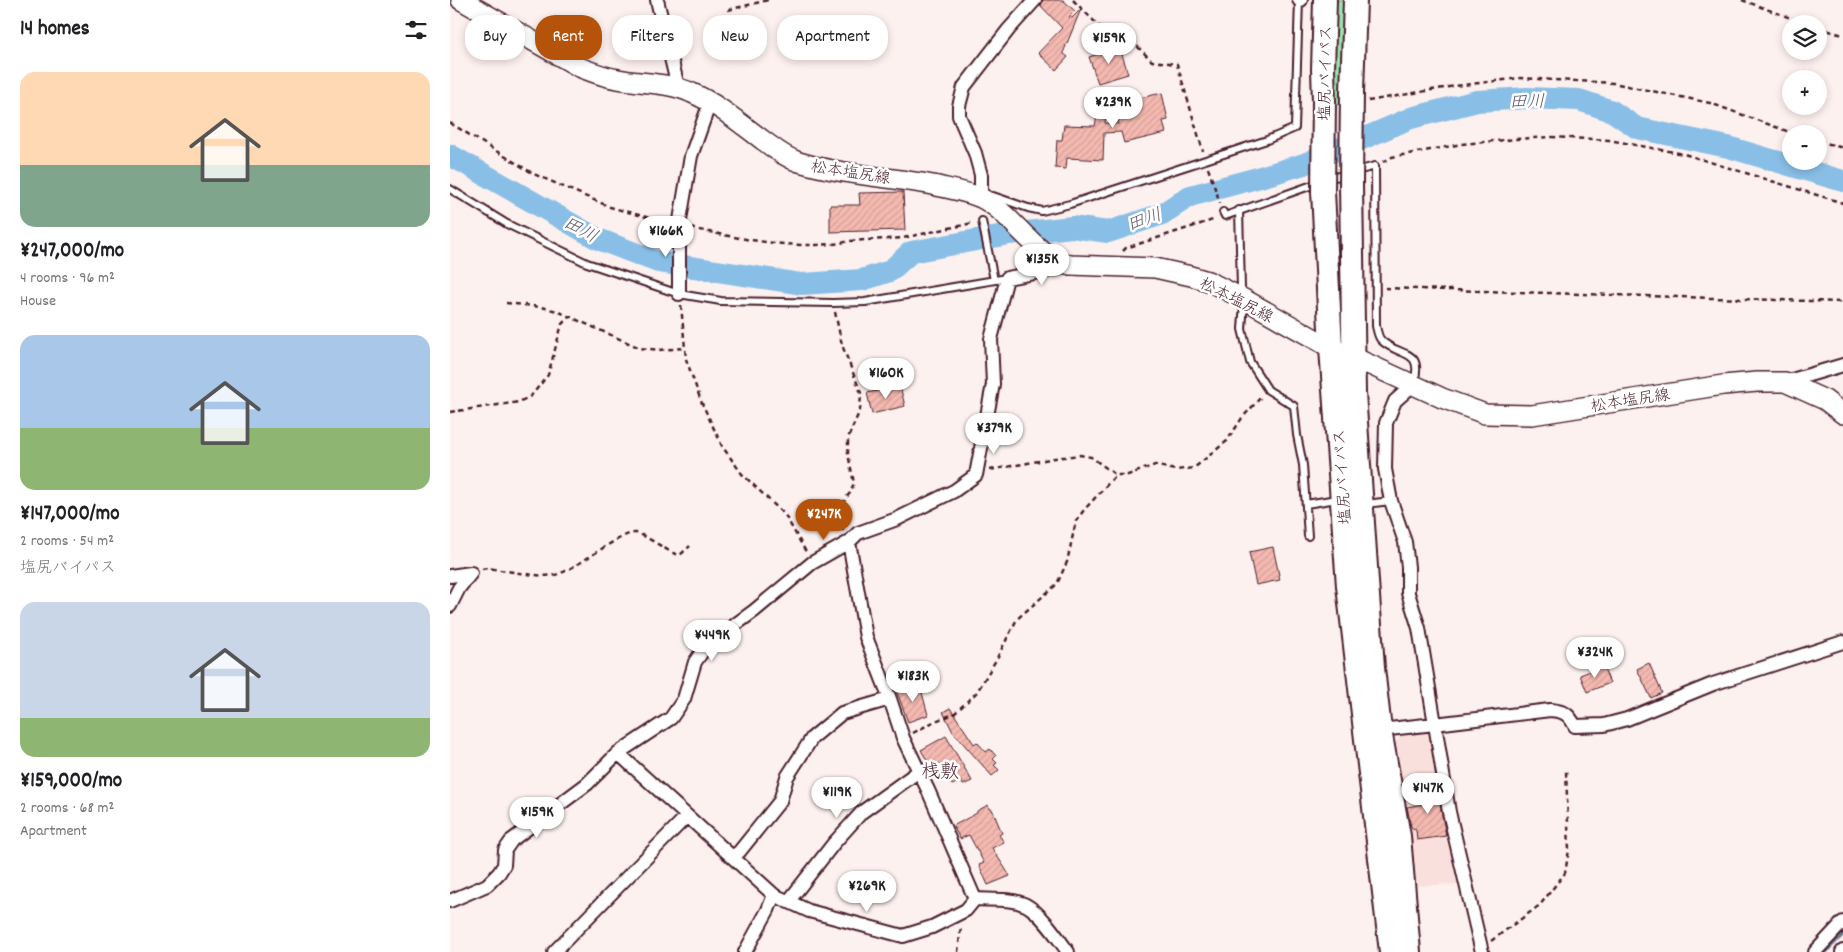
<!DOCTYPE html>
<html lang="en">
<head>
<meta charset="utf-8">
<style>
	:root { --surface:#fff; --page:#f2f2f2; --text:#202124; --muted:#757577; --accent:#b45309 }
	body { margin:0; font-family:Dekko,"Klee One",sans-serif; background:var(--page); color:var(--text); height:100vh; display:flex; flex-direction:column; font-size:19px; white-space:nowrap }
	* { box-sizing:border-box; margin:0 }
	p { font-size:16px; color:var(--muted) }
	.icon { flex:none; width:28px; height:28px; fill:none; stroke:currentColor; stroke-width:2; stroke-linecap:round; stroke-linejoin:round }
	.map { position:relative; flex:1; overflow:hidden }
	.panel { display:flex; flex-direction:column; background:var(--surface); width:450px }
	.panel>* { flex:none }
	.guide { position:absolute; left:15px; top:15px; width:475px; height:45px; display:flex; gap:10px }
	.buttons { position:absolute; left:1332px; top:15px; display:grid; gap:10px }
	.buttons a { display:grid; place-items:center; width:45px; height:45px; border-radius:50%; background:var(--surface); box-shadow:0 2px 8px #0003; font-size:25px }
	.price { position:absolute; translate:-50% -42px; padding:0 11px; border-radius:18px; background:#fff; color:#222; font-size:16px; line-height:32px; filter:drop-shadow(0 1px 2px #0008) }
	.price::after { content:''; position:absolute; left:50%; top:30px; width:15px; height:11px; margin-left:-8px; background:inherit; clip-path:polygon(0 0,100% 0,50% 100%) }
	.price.selected { background:var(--accent); color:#fff }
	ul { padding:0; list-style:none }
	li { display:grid; align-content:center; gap:10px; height:265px; padding:0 20px }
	li span { display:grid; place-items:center; height:155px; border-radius:15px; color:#555 }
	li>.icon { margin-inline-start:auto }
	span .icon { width:90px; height:90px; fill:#fffc; stroke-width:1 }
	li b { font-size:21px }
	h2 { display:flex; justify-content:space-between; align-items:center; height:60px; padding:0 20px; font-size:21px }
	.chip { padding:0 18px; border-radius:20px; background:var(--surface); box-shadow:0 2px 8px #0003; font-size:18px; line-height:45px }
	.chip.selected { background:var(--accent); color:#fff }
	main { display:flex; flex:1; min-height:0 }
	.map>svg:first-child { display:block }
	.built { fill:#fae0dc }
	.grass { fill:#9de3af; stroke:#74816d }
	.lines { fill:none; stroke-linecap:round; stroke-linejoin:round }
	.stream { stroke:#707f9c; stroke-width:4 }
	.river { stroke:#89bfe7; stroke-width:22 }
	.building { fill:url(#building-hatch); stroke:#4a1f2b }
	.lane-casing { stroke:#4a1f2b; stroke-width:10 }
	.street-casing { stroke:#4a1f2b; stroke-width:16 }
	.primary-casing { stroke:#4a1f2b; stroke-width:22 }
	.highway-casing { stroke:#4a1f2b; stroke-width:26 }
	.path { stroke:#4a1f2b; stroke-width:2.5; stroke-dasharray:5 4; stroke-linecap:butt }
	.lane { stroke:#fff; stroke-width:6 }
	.street { stroke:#fff; stroke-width:12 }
	.primary { stroke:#fff; stroke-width:19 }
	.highway { stroke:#fff; stroke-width:22 }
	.highway-bridge-casing { stroke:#4a1f2b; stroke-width:26; stroke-linecap:butt }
	.highway-bridge { stroke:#fff; stroke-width:22 }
	.labels { text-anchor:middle; stroke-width:5; stroke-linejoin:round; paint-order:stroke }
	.street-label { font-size:16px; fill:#4a1f2b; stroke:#fff }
	.water-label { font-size:18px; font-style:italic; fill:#60576d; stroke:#fff }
	.quarter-label { font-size:19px; fill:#4a1f2b; stroke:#fff }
</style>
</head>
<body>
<main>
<section class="panel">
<h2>14 homes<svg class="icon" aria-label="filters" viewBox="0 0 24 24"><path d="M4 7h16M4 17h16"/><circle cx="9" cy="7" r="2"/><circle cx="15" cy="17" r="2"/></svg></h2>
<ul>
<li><span style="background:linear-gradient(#ffd9b3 60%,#7fa58c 0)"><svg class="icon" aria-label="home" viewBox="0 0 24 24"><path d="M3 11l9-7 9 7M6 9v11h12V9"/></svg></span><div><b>¥247,000/mo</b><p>4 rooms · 96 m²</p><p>House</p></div></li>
<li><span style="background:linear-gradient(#a9c7e8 60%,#8fb573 0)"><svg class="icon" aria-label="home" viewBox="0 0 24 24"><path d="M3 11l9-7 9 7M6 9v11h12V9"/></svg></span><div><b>¥147,000/mo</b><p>2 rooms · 54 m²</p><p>塩尻バイパス</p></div></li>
<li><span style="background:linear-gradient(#c9d6e8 75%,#8fb573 0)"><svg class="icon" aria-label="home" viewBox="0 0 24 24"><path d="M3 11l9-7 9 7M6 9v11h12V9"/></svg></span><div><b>¥159,000/mo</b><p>2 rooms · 68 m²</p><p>Apartment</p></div></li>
</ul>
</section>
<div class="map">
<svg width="1393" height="952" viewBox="0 0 1393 952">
	<defs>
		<pattern id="building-hatch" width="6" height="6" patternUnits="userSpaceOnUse" patternTransform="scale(1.25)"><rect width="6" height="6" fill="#f4b9b0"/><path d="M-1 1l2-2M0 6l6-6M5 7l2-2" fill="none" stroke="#d39f98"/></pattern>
	</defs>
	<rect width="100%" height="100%" fill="#fdf1ef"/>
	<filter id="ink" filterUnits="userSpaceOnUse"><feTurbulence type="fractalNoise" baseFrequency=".02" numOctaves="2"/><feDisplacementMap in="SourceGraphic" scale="10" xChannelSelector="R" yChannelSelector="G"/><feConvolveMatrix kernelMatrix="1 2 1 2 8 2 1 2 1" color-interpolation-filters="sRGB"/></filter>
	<g filter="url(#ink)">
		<path class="built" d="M978,730L984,734L1013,884L959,886L946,742L952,733Z"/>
		<path class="grass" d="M883,0H897L890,104L886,105L881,70Z"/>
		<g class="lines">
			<path class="stream" d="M1375,952L1393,934"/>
			<path class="river" d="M0,155L148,239L208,262L352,284L412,280L440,271L461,252L559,234L622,227L658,232L712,214L740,196L807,178L854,164L961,118L1027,101L1077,98L1129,100L1162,111L1187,128L1278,147L1393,181"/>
		</g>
		<path class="building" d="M593,0H613L625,11L619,17L622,18L631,9L613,53L618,57L606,70L588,53L612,28L591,6Z
			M670,47L678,74L648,83L639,57Z
			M712,93L718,120L713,121L716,133L674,143L671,132L654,133L653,160L617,158L616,169L605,168L607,140H612L614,125L645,126L649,105L656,106L655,123L669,124L666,110L672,109L671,102Z
			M453,192L455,230L380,232V205H410L409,193Z
			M450,386L455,406L422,414L417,393Z
			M823,547L830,580L806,585L799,552Z
			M1199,663L1212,693L1201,698L1187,669Z
			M1153,666L1160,683L1137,692L1130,675Z
			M470,685L478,715L458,722L447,692Z
			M500,708L524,744L527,742L536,752L540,749L546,756L543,759L547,763L544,765L549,770L542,776L503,732L493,712Z
			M496,736L522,781L513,785L511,781L502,785L490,764L482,769L471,750Z
			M985,777L996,836L967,840L966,830L961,827L957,807L979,803L976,778Z
			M538,805L540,809H542L552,833L549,835L554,842L542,848L560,876L538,885L529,865L534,863L519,835L510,839L503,826L527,813V811Z"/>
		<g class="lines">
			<defs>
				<path id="lane" d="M0,189L57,224L137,263L229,294L271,301L383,303L415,302L557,278
					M543,196L578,208L592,211L620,204L817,140L845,128L849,0
					M773,212L775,216L885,177L925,166L926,326C927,330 928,337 931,340C949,358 974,347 964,383
					M532,221L544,280
					M788,293L791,288L789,210
					M794,303L792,329L800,362L818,390L844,406L847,435L853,465L858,536
					M924,503L941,501
					M856,504L887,499"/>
				<path id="street" d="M207,0L228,87
					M849,0H851
					M531,198V175L525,153L509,116V106L514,87L559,29L585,0
					M229,294V226L241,156L260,102
					M1335,382L1393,365
					M964,384L945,401L936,423L935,469L941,501L955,542L958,567V593L969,628L985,724L1100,710C1114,711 1119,714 1125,726L1154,725L1177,719L1263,684L1393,642
					M399,542L416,637L440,699L453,738L478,790L525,899
					M0,576L21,573
					M0,606L9,588L21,573
					M930,730L985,724L999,812L1032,952
					M168,753L324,895L359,911L453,936L482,927L516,910L525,899
					M282,857L289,852L330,801L337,777L362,738L392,713L440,699
					M525,899C541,900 561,898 576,905C591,913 608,938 618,952
					M0,901L37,885L49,873L54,865L55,850L62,840L137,784L168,753L221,718L234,699L245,662L256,646L304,611L362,563L399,542L408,533L447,519L504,491L526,475L543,384L541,339L557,278L606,269L620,265
					M338,902L384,843L412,812L469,771
					M104,952L237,816
					M295,952L318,910L324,895
					M1365,952L1393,922
					M1392,952L1393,951"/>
				<path id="primary" d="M11,0L129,67C142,72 154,77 168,79C193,84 218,82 242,93C268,104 291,124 314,141C325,149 336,158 349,162C393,175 439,177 483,185C499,189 516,191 531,198C565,215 582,255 620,265L705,268L741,276L758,281L794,299L881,348L903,357L992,398L1035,414L1082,415L1273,385L1307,382H1335L1375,400L1393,414"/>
				<path id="highway" d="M902,92L905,0
					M874,102L873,69L875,0
					M901,184L904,393L923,668L930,730L949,836L959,952
					M873,191L881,348L898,586L941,952"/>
			</defs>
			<use href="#lane" class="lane-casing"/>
			<use href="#street" class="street-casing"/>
			<use href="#primary" class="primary-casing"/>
			<use href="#highway" class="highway-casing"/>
			<path class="path" d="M623,0L651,28L679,38L702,61L727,64L753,151
				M1292,0L1357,24
				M278,10L318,0
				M1369,28L1393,35
				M918,101L1005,86L1070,78L1163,83L1260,103L1345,134
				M0,123L84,174L160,207L218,223
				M1369,141L1393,148
				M933,162L942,157L1012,144L1066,139L1102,137L1159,140L1234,154L1393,203
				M758,168L770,203
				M240,228C282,237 324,246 367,245C378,244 387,245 398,241L453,238L523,223
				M673,251L676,248L766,219
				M935,288L1393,302
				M56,303L91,307L107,311L190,348L209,350L235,348
				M231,305L236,359L251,401L272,446L292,474L335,515L356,552
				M385,312L392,345L411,393L410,410L398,438V454L404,483L400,493L395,499L391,514L393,531
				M0,412L69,402L81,396L98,375L112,324L119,317
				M540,470L605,458L630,455L641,457L666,475H678L705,465L725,470L744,468L777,441L792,418L812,396
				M32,569L37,568C54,570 90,578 105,575C126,570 171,531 186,533C193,534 215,549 223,553L230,555L240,546
				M463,733L485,721L504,714L527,692L546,660L567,619L607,584L617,562L626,521L634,510L666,475
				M1041,941L1090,905L1115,873L1119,850L1116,771
				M508,952L511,926"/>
			<use href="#lane" class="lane"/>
			<use href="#street" class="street"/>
			<use href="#primary" class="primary"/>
			<use href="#highway" class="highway"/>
			<defs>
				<path id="highway-bridge" d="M901,184L902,92
					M873,191L874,102"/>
			</defs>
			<use href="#highway-bridge" class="highway-bridge-casing"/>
			<use href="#highway-bridge" class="highway-bridge"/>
		</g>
	</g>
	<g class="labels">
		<g class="street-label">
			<text transform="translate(874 73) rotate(-89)" y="6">塩尻バイパス</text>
			<text transform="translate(401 171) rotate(9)" y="6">松本塩尻線</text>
			<text transform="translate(787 299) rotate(27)" y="6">松本塩尻線</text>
			<text transform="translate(1180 399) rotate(-9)" y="6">松本塩尻線</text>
			<text transform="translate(891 477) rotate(-94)" y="6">塩尻バイパス</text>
		</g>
		<g class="water-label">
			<text transform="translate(1077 101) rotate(-1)" y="6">田川</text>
			<text transform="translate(694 219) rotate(-20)" y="6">田川</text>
			<text transform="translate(131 229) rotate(28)" y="6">田川</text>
		</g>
		<g class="quarter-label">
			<text x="490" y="777">桟敷</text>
		</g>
	</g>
</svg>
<div class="buttons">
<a><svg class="icon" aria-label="layers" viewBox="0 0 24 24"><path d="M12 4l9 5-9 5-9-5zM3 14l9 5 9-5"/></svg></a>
<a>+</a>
<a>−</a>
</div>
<b class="price" style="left:659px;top:65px">¥159K</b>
<b class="price" style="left:663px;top:129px">¥239K</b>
<b class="price" style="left:216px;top:258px">¥166K</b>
<b class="price" style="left:592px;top:286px">¥135K</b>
<b class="price" style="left:436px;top:400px">¥160K</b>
<b class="price" style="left:544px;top:455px">¥379K</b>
<b class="price selected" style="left:374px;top:541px">¥247K</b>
<b class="price" style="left:262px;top:662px">¥449K</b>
<b class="price" style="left:1145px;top:679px">¥324K</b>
<b class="price" style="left:463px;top:703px">¥183K</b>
<b class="price" style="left:978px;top:815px">¥147K</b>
<b class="price" style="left:387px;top:819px">¥119K</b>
<b class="price" style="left:87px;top:839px">¥159K</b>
<b class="price" style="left:417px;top:913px">¥269K</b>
<div class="guide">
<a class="chip">Buy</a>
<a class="chip selected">Rent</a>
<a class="chip">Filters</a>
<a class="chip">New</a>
<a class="chip">Apartment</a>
</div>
</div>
</main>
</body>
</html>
